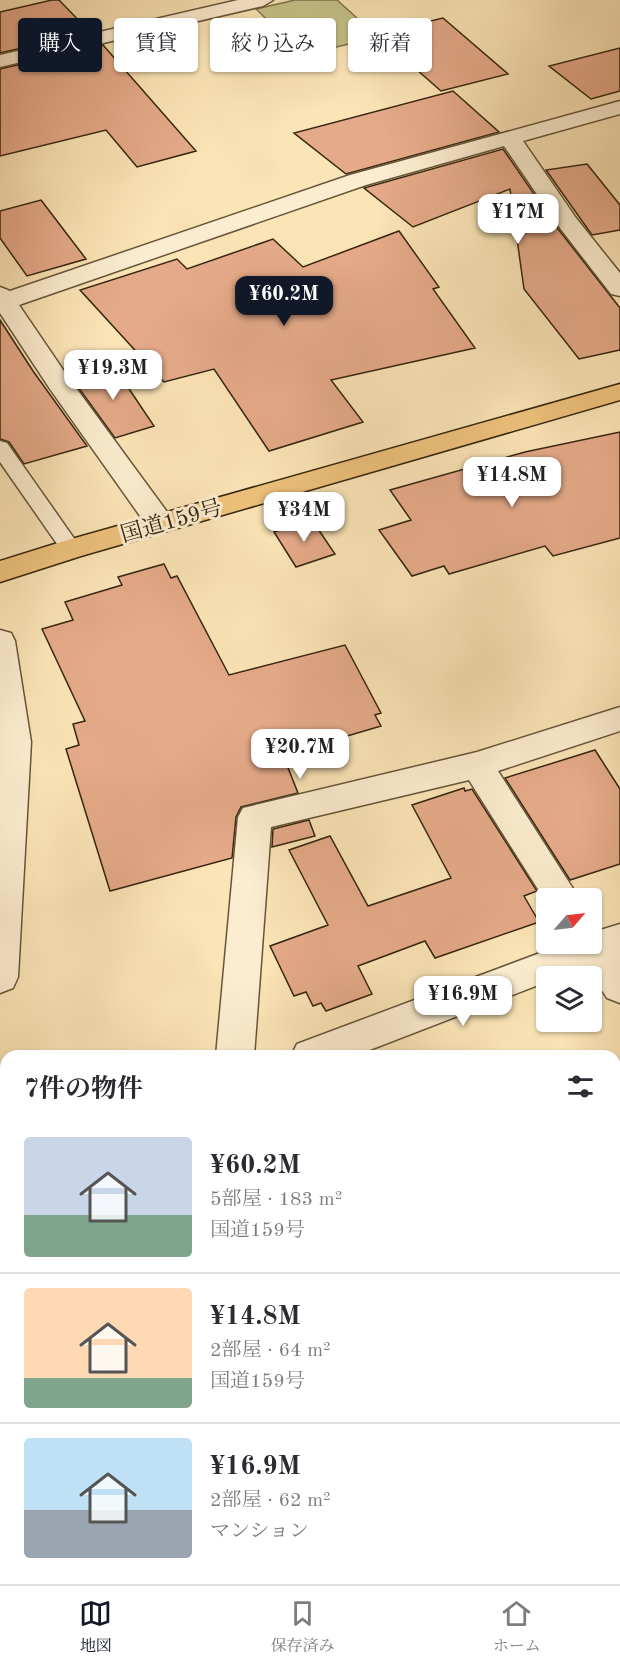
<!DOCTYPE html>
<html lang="ja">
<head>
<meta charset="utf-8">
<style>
	:root { --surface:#fff; --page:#f7f7f7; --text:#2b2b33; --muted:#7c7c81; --line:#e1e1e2; --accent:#111827 }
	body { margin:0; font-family:"Old Standard TT","Noto Serif JP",serif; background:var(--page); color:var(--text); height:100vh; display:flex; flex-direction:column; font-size:22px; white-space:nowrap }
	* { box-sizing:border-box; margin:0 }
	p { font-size:20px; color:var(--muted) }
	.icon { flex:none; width:33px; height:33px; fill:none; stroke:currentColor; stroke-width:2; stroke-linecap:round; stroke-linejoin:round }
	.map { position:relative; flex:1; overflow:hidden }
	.sheet { position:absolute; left:0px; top:1050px; width:621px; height:534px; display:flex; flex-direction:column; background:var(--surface); border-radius:18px 18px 0 0; box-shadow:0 2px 4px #0004 }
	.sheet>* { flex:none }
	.banner { position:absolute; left:18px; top:18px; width:585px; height:54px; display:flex; gap:12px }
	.needle { width:39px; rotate:62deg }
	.tools { position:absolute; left:536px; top:888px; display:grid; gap:12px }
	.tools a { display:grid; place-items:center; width:66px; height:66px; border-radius:6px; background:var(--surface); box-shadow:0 2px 4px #0004; font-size:30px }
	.price { position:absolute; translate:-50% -51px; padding:0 14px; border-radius:12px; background:#fff; color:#222; font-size:20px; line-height:39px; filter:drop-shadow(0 2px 3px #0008) }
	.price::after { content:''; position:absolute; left:50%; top:36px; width:18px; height:14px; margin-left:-9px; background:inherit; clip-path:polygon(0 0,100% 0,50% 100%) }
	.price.active { background:var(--accent); color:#fff }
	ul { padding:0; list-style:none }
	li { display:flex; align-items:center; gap:18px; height:150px; padding:0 24px }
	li+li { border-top:2px solid var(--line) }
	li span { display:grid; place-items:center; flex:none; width:168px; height:120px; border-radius:6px; color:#555 }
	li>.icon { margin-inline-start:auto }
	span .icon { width:72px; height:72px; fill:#fffc; stroke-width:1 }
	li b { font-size:26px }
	h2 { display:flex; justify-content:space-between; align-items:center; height:72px; padding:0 24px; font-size:26px }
	.pill { padding:0 21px; border-radius:6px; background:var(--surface); box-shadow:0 2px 4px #0004; font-size:21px; line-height:54px }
	.pill.active { background:var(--accent); color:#fff }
	.dock { display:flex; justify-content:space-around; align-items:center; height:84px; border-top:2px solid var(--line); background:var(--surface); font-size:16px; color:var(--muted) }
	.dock a { display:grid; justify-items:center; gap:3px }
	.dock .active { color:var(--accent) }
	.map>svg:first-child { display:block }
	.green { fill:#c5c289; stroke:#7d744c; stroke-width:1.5 }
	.building { fill:#e5aa89; stroke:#35250e; stroke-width:1.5 }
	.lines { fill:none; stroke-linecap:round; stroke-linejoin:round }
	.service-casing { stroke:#665538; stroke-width:3 }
	.minor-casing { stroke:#665538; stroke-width:3 }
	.trunk-casing { stroke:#35250e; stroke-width:3 }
	.service { fill:#fcedd0; fill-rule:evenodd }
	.minor { fill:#fcedd0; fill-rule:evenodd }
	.trunk { fill:#eec27b; fill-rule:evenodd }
	.labels { text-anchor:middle; stroke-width:6; stroke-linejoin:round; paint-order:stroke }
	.street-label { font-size:22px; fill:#35250e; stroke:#fcedd0 }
</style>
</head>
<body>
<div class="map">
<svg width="620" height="1584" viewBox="0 0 620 1584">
	<rect width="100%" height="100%" fill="#fbe4b6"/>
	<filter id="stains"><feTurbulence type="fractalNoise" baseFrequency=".00333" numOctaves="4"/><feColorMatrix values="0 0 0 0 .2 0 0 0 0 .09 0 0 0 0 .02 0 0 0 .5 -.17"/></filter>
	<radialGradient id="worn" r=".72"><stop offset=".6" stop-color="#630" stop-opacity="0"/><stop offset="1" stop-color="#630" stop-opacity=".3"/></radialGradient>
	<path class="green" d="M295,0H337L378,37L303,55L256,9Z"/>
	<path class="building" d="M52,0H59L90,32L0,53V12Z
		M443,18L508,74L441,91L376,34Z
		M103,45L196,151L137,167L106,130L0,156V69Z
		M620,48V91L591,99L549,66Z
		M453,91L499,132L346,174L294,133Z
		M503,149L558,229L620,308V350L579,359L524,289L510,189L413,227L364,188Z
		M587,164L620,205V230L592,235L546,170Z
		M41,200L86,259L27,276L0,238V211Z
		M399,231L439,287L433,289L475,348L331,380L363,422L269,451L214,369L164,382L80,290L177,259L187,269L273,239L303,267Z
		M0,320L33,371L87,446L24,464L9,442L0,439Z
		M113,365L154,426L115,438L70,376Z
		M620,432V538L553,556L545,546L449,574L444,566L412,576L379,530L411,520L390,490L525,452Z
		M312,520L335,554L296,567L274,532Z
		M164,564L171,578L177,576L229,675L345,645L381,713L375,715L381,726L283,755L298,793L241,807L236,817L232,858L110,891L66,749L79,745L73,724L85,721L42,629L73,620L65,602L122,585L118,577Z
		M595,750L620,789V864L570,880L505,778Z
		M464,788L465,791L472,789L537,891L524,896L539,922L435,958L425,941L358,966L372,994L326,1011L321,1003L313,1006L306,992L294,996L270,946L328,925L289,850L330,836L368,906L451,878L412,805Z
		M309,820L315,836L272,847L273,829Z"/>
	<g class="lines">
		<defs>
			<path id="service" d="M0,441L7,443L78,544L81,549L78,554L71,556L64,554L0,462Z"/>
			<path id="minor" d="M238,0H273L263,6L0,67V55Z
				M620,101V114L523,141L576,218L620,273V296L611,294L560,228L504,146L366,185L19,305L68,377L170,516L174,523L170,530L160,533L150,530L50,389L0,313V287L10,291L350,175Z
				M0,630L11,633L15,641L31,742L18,977L13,988L0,993Z
				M620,707V731L498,771L579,898H546V902L469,780L271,827L254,1056H216L238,817L243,808L477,752Z
				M620,924V1003L607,998L586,966L560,976H546V982L354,1056H291L297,1044L564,944H591V929L597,931Z
				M6,1112V1148L0,1150V1114Z
				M620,1214V1255L615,1257V1216Z
				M425,1578H472L470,1584H423Z"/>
			<path id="trunk" d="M620,384V400L81,556L0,582V561L61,542Z"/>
		</defs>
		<use href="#service" class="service-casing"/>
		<use href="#minor" class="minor-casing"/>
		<use href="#trunk" class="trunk-casing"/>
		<use href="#service" class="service"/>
		<use href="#minor" class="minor"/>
		<use href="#trunk" class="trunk"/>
	</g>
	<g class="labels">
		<g class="street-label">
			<text transform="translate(171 520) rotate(-16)" y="8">国道159号</text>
		</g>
	</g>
	<rect width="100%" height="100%" filter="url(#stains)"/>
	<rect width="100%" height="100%" fill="url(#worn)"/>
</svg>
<div class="tools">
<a><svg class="needle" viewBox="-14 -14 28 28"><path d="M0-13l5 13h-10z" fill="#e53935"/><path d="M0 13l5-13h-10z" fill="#7c7c81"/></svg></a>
<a><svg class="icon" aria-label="layers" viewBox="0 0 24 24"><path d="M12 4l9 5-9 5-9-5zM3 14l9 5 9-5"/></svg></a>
</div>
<b class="price" style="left:518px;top:245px">¥17M</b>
<b class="price active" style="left:284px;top:327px">¥60.2M</b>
<b class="price" style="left:113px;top:401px">¥19.3M</b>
<b class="price" style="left:512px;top:508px">¥14.8M</b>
<b class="price" style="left:304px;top:543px">¥34M</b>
<b class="price" style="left:300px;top:780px">¥20.7M</b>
<b class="price" style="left:463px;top:1027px">¥16.9M</b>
<div class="banner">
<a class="pill active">購入</a>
<a class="pill">賃貸</a>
<a class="pill">絞り込み</a>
<a class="pill">新着</a>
</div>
<section class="sheet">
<h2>7件の物件<svg class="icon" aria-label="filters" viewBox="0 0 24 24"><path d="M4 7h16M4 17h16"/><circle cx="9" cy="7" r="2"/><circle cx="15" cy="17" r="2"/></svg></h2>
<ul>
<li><span style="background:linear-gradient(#c9d6e8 65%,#7fa58c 0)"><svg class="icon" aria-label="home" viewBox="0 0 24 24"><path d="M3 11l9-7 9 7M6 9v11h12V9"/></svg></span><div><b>¥60.2M</b><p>5部屋 · 183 m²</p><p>国道159号</p></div></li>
<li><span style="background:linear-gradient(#ffd9b3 75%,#7fa58c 0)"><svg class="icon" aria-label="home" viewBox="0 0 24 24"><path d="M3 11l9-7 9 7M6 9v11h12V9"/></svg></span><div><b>¥14.8M</b><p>2部屋 · 64 m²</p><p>国道159号</p></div></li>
<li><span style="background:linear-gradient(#bfe0f5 60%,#9aa5b1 0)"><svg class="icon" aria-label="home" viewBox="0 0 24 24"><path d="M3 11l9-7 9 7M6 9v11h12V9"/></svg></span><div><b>¥16.9M</b><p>2部屋 · 62 m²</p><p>マンション</p></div></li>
</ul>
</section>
</div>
<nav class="dock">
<a class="active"><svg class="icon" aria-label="map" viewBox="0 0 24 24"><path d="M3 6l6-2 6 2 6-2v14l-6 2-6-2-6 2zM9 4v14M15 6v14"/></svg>地図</a>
<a><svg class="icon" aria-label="saved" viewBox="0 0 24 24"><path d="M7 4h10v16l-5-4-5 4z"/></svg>保存済み</a>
<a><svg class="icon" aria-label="home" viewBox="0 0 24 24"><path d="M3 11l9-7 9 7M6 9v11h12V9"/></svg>ホーム</a>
</nav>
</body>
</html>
